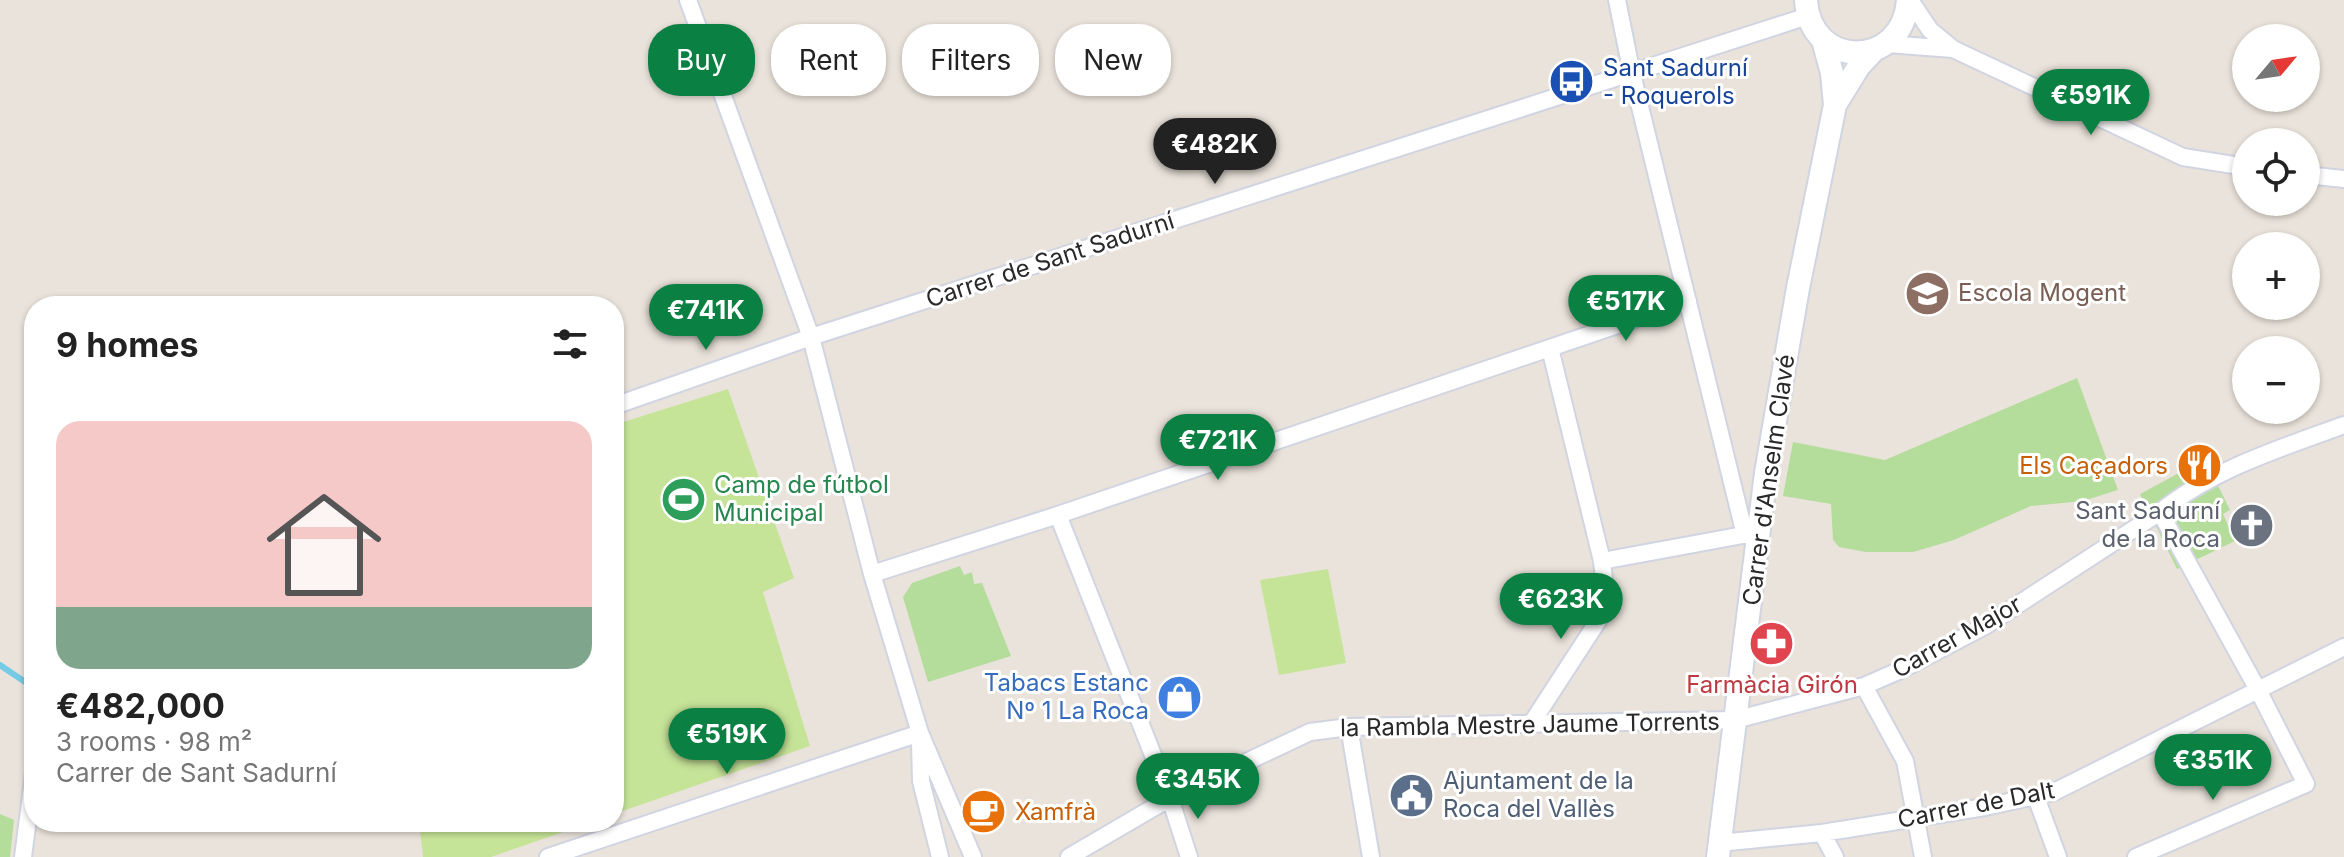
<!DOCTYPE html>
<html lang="en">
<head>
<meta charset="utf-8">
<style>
	:root { --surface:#fff; --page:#f2f2f2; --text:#222; --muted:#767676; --accent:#0b8043 }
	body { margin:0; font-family:Inter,sans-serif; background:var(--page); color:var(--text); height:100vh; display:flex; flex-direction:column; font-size:30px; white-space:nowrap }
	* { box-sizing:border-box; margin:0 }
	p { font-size:26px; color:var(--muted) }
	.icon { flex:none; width:44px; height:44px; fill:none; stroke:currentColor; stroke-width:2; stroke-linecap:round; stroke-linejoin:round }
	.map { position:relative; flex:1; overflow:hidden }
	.drawer { position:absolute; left:24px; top:296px; width:600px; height:536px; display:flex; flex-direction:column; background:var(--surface); border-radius:32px; box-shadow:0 2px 6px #0004 }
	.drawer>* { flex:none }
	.top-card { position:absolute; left:648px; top:24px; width:760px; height:72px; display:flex; gap:16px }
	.needle { width:52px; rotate:61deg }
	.tools { position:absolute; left:2232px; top:24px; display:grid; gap:16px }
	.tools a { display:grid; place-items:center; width:88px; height:88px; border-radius:50%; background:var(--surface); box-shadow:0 2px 6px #0004; font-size:40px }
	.price { position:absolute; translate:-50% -68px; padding:0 18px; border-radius:28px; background:var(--accent); color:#fff; font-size:26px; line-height:52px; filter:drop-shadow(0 2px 4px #0008) }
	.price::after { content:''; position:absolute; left:50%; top:48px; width:24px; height:18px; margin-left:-12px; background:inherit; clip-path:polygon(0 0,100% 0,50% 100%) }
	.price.active { background:#222; color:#fff }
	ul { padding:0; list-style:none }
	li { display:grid; align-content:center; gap:16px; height:424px; padding:0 32px }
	li span { display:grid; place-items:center; height:248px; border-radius:24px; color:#555 }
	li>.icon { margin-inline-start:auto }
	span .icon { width:144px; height:144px; fill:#fffc; stroke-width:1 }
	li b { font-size:34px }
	h2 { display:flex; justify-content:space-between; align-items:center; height:96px; padding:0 32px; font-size:34px }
	.chip { padding:0 28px; border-radius:32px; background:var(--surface); box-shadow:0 2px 6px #0004; font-size:28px; line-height:72px }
	.chip.active { background:var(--accent); color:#fff }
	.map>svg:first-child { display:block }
	.green { fill:#b4dd9b }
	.pitch { fill:#c6e498 }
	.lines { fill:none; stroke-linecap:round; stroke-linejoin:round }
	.stream { stroke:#75cbe5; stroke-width:6 }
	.street-casing { stroke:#d1d4e1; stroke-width:20 }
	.secondary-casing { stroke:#d1d4e1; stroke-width:26 }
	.street { stroke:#fff; stroke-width:16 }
	.secondary { stroke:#fff; stroke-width:22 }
	.labels { text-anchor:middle; stroke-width:6; stroke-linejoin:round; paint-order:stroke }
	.transit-label { font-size:24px; fill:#164399; stroke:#fff; text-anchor:start }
	.street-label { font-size:24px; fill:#292929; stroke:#fff }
	.education-label { font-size:24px; fill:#785e54; stroke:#fff; text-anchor:start }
	.food-label { font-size:24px; fill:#c56008; stroke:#fff; text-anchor:end }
	.leisure-label { font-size:24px; fill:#27864d; stroke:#fff; text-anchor:start }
	.worship-label { font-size:24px; fill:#5b616d; stroke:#fff; text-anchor:end }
	.shop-label { font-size:24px; fill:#366cbe; stroke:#fff; text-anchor:end }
	.health-label { font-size:24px; fill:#be3a42; stroke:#fff }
	.service-label { font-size:24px; fill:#4e5e75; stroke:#fff; text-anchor:start }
</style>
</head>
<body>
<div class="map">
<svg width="2344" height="857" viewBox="0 0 2344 857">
	<rect width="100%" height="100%" fill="#eae3db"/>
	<path class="green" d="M2077,378L2118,490L2083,501L2031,506L1954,540L1913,552H1866L1839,547L1833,540L1831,504L1783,496L1793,442L1885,460Z
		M2205,459L2230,510L2223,514L2235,541L2177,569L2140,494Z
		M960,566L964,575L972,572L974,584L982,583L1011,656L928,682L903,597L912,583Z
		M0,814L14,820L10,857H0Z"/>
	<path class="pitch" d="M728,389L794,578L763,592L810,746L614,814V425Z
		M1328,569L1346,663L1279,675L1260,580Z
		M419,822H592L491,857H423Z"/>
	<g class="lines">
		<path class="stream" d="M0,665L28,684"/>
		<defs>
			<path id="street" d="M688,0L811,337L872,574L920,733L973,857
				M1617,0L1632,74L1745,535
				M1910,0L1930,30L1953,49L2183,157L2246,167
				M1887,44L1953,49
				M2306,175L2344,179
				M614,406L811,337L1808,16
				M1058,515L1170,798L1189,857
				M1602,561L1754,533
				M872,574L1058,515L1688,301
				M1864,686L1905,761L1923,857
				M1531,724L1607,607L1602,561L1550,348
				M1349,727L1371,857
				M920,742L921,781L940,857
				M2036,797L2058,857
				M1822,833L1835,857
				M1719,843L1822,833L1985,807L2054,792L2344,647
				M23,857L34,772
				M548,857L920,733
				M1069,857L1170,798L1310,732L1349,727L1735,720L1864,686L1903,669L1985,626L2160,512C2213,469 2281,448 2344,425
				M2136,857L2306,784L2258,690L2160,512"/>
			<path id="secondary" d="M1806,0C1810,70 1903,70 1908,0
				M1823,40L1832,73L1835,105
				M1718,857L1766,473L1798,288L1835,105L1859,66L1875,49"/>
		</defs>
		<use href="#street" class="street-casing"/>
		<use href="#secondary" class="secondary-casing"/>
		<use href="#street" class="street"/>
		<use href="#secondary" class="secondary"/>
	</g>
	<defs>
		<symbol id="bus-disc" viewBox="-11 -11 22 22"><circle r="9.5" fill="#1a4fb4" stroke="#fff"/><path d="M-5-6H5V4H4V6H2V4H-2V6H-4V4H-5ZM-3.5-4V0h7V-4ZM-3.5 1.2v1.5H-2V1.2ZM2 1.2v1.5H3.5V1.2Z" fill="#fff"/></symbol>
		<symbol id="school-disc" viewBox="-11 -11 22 22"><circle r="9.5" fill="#8d6e63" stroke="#fff"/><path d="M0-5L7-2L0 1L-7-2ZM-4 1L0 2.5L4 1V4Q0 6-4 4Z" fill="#fff"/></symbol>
		<symbol id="restaurant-disc" viewBox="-11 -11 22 22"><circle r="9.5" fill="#e8710a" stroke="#fff"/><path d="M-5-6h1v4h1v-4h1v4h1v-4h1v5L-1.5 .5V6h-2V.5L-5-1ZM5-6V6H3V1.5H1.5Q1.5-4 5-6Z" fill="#fff"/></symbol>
		<symbol id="stadium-disc" viewBox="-11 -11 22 22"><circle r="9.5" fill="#2e9e5b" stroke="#fff"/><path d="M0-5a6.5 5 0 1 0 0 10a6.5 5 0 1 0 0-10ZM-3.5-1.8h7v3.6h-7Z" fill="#fff"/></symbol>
		<symbol id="church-disc" viewBox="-11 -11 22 22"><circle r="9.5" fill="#6b7280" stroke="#fff"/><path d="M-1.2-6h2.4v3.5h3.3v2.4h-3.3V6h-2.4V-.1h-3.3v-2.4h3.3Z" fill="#fff"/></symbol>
		<symbol id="pharmacy-disc" viewBox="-11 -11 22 22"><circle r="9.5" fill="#e0444e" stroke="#fff"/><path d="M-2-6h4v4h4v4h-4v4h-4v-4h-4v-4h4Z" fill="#fff"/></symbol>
		<symbol id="shop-disc" viewBox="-11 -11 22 22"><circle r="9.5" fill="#3f7fe0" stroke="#fff"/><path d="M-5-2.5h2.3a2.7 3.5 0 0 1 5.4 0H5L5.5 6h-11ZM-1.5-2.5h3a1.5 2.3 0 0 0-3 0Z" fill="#fff"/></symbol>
		<symbol id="civic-disc" viewBox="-11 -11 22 22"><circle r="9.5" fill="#5c6f8a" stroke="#fff"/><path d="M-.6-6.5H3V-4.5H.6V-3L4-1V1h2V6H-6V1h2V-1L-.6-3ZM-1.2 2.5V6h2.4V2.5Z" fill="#fff"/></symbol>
		<symbol id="cafe-disc" viewBox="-11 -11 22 22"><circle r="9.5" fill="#e8710a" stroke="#fff"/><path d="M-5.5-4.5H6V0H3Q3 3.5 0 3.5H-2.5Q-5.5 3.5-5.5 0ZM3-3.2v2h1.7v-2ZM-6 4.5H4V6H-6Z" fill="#fff"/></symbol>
	</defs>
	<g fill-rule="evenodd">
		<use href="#bus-disc" x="1546" y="56" width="51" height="51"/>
		<use href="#school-disc" x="1902" y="268" width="51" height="51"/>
		<use href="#restaurant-disc" x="2174" y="440" width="51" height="51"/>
		<use href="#stadium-disc" x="658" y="474" width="51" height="51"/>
		<use href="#church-disc" x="2226" y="500" width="51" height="51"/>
		<use href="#pharmacy-disc" x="1746" y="618" width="51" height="51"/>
		<use href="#shop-disc" x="1154" y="672" width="51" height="51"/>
		<use href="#civic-disc" x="1386" y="770" width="51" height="51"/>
		<use href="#cafe-disc" x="958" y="786" width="51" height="51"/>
	</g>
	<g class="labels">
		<g class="transit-label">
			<text x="1603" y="76">Sant Sadurní<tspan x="1603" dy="28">- Roquerols</tspan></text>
		</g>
		<g class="street-label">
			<text transform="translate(1050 260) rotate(-18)" y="8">Carrer de Sant Sadurní</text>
			<text transform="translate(1769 480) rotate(-82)" y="8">Carrer d'Anselm Clavé</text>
			<text transform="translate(1957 637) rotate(-29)" y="8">Carrer Major</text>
			<text transform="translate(1530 725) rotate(-1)" y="8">la Rambla Mestre Jaume Torrents</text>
			<text transform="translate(1976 805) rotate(-11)" y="8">Carrer de Dalt</text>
		</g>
		<g class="education-label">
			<text x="1958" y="301">Escola Mogent</text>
		</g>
		<g class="food-label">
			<text x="2168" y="474">Els Caçadors</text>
			<text x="1015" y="820" text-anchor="start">Xamfrà</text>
		</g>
		<g class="leisure-label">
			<text x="714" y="493">Camp de fútbol<tspan x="714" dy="28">Municipal</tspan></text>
		</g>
		<g class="worship-label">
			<text x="2220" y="519">Sant Sadurní<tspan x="2220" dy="28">de la Roca</tspan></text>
		</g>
		<g class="shop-label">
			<text x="1149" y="691">Tabacs Estanc<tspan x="1149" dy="28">Nº 1 La Roca</tspan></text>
		</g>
		<g class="health-label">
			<text x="1772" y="693">Farmàcia Girón</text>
		</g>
		<g class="service-label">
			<text x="1443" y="789">Ajuntament de la<tspan x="1443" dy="28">Roca del Vallès</tspan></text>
		</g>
	</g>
</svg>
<div class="tools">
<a><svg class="needle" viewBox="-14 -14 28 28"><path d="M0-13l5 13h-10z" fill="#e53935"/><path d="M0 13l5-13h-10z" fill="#767676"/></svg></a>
<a><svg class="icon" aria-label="locate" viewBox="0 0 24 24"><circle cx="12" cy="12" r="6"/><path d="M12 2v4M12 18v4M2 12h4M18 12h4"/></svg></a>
<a>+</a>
<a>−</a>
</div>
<b class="price" style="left:2091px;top:137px">€591K</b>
<b class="price active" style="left:1215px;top:186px">€482K</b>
<b class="price" style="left:1626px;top:343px">€517K</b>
<b class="price" style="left:706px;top:352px">€741K</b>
<b class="price" style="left:1218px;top:482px">€721K</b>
<b class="price" style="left:1561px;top:641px">€623K</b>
<b class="price" style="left:727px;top:776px">€519K</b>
<b class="price" style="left:2213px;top:802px">€351K</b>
<b class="price" style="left:1198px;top:821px">€345K</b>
<div class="top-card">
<a class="chip active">Buy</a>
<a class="chip">Rent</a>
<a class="chip">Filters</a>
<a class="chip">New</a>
</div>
<section class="drawer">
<h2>9 homes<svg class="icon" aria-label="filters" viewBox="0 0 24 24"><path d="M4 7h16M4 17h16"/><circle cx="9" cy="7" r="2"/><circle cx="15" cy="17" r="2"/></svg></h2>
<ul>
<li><span style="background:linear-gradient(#f6c9c9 75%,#7fa58c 0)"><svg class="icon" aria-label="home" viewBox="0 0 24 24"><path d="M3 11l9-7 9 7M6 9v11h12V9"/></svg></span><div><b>€482,000</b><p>3 rooms · 98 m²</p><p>Carrer de Sant Sadurní</p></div></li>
</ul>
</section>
</div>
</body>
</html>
